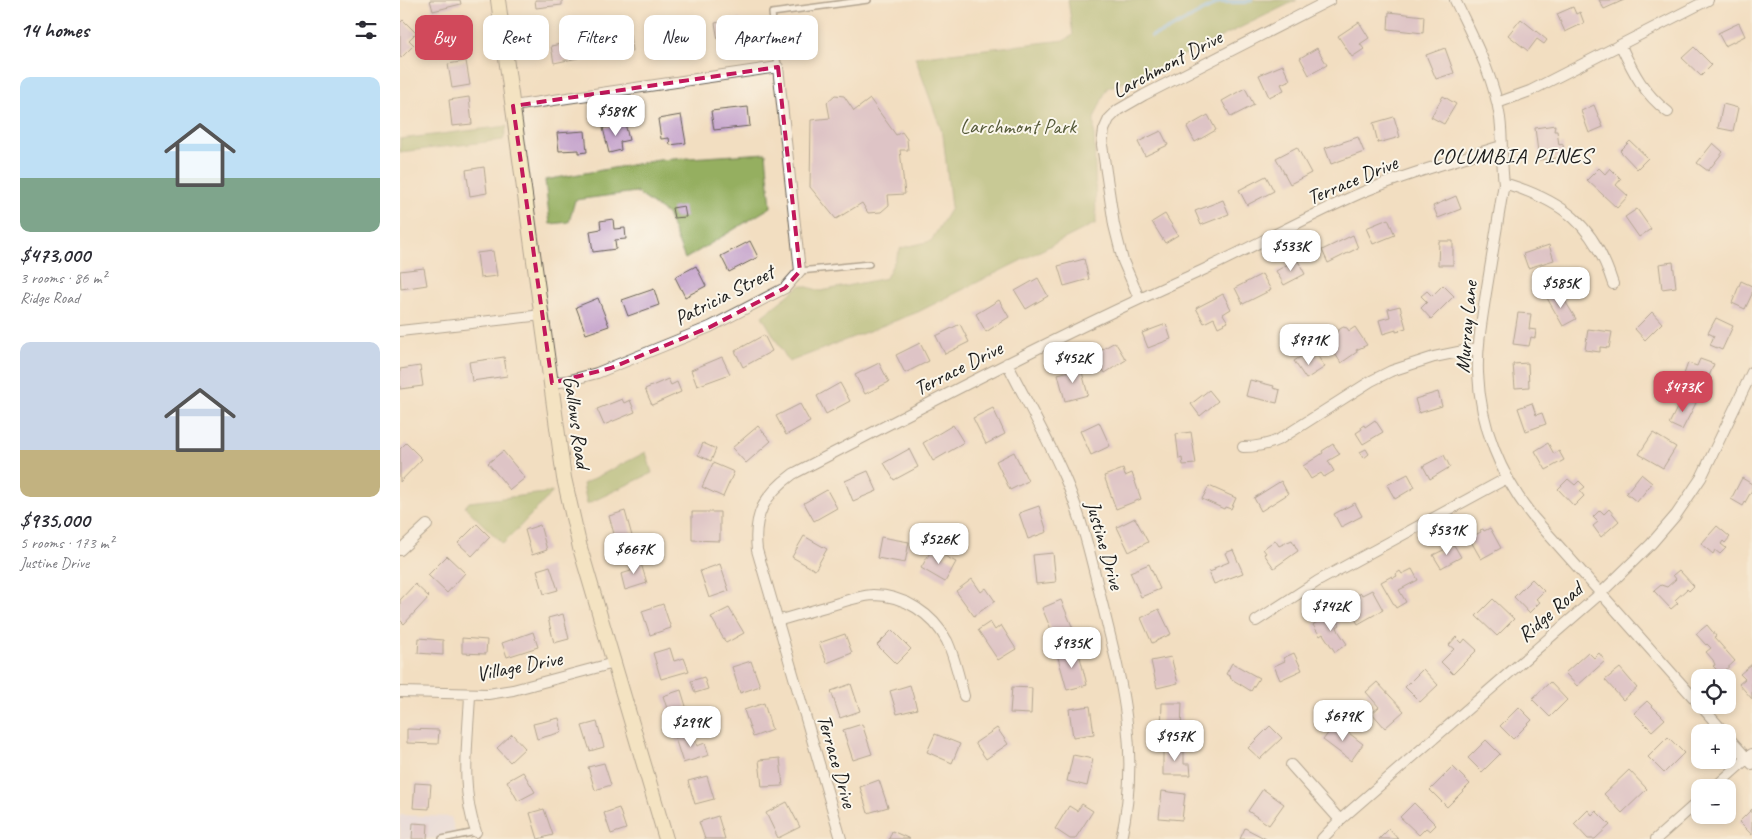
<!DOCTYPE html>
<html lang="en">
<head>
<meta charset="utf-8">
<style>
	:root { --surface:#fff; --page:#f2f2f3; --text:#2b2b33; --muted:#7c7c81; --accent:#d1495b }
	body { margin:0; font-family:Caveat,sans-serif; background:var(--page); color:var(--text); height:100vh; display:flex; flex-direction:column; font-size:19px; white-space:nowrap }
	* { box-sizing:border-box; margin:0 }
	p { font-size:16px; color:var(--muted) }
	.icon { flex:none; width:28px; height:28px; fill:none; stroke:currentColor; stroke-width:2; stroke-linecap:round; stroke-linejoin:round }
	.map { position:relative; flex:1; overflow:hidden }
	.details { display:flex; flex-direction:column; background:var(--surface); width:400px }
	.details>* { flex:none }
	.hud { position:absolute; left:15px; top:15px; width:475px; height:45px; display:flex; gap:10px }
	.buttons { position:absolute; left:1291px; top:669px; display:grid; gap:10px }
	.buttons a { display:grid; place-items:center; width:45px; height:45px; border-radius:10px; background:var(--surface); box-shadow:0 2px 8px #0003; font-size:25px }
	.price { position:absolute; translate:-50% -42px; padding:0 11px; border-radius:10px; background:#fff; color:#222; font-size:16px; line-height:32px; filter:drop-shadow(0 1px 2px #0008) }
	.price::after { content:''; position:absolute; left:50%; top:30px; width:15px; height:11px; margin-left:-8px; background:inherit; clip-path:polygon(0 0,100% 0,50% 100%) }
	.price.selected { background:var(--accent); color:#fff }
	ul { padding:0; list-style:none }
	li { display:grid; align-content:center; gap:10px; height:265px; padding:0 20px }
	li span { display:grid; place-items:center; height:155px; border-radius:10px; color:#555 }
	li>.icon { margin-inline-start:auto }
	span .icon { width:90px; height:90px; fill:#fffc; stroke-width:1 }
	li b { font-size:21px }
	h2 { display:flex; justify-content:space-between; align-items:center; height:60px; padding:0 20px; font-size:21px }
	.pill { padding:0 18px; border-radius:10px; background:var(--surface); box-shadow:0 2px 8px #0003; font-size:18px; line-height:45px }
	.pill.selected { background:var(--accent); color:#fff }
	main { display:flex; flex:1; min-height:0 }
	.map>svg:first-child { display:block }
	.built { fill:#dbd6f7 }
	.forest { fill:#95af60; stroke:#58663e }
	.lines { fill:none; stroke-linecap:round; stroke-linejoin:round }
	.stream { stroke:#79bdef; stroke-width:4 }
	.building { fill:#c6a5cd }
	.service-casing { stroke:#676056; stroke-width:8 }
	.minor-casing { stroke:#676056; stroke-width:12 }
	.secondary-casing { stroke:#676056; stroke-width:16 }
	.service { stroke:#fff; stroke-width:5 }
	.minor { stroke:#fff; stroke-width:10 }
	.secondary { stroke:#f6e9c3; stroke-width:14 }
	.marked { fill:none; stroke:#c2185b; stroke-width:4; stroke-dasharray:10 6; stroke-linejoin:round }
	.labels { text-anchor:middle; stroke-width:4; stroke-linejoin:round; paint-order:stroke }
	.street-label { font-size:21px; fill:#1c1c1c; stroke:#fbf7ec }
	.park-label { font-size:21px; fill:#545938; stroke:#fbf7ec }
	.neighbourhood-label { font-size:22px; letter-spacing:1px; fill:#1c1c1c; stroke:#fbf7ec }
</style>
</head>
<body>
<main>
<section class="details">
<h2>14 homes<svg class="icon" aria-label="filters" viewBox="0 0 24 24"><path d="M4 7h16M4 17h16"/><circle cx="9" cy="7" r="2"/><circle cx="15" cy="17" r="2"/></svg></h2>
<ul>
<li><span style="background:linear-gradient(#bfe0f5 65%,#7fa58c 0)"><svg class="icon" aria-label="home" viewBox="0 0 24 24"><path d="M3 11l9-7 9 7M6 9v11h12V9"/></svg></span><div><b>$473,000</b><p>3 rooms · 86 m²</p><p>Ridge Road</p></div></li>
<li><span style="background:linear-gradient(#c9d6e8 70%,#c2b280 0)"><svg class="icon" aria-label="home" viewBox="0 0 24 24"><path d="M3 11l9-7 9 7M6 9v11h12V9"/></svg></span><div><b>$935,000</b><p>5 rooms · 173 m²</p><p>Justine Drive</p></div></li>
</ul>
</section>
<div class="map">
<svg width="1352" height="839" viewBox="0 0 1352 839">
	<rect width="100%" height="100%" fill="#fbf7ec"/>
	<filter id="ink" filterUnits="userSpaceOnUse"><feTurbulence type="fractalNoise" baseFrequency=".02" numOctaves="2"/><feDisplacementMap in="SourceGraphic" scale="10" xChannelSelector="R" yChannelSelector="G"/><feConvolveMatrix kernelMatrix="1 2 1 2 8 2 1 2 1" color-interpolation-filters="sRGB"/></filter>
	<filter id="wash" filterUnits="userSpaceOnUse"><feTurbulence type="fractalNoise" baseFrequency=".0096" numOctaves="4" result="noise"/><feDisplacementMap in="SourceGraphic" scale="20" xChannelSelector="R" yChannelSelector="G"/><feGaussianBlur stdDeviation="1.12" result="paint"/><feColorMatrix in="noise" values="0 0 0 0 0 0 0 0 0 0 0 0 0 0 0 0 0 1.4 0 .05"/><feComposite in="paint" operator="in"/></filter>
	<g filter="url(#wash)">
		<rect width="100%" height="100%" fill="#f2dec1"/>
		<path class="built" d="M0,815L51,817L57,839H0Z"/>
		<path class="forest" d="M668,0H897L739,77L707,88L694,118L696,223L518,312L389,362L362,316L401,285L421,291L486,278L501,248L531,241L551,208L543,135L515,57L665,40L673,35Z
			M107,126L103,140L0,152V139Z
			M366,153L371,207L285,259L267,214L236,192L175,200L169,222L150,224L145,180L259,160Z
			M246,452L252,473L187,504L183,484Z
			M153,492L103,544L65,507L69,502Z"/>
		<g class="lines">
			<path class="stream" d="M752,36L772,28L819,2H846L851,0"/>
		</g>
		<g id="blocks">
			<path class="building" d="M30,0H60L61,4L33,11Z
				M135,0H162V5L136,8Z
				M1199,0H1224L1204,9Z
				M1173,7L1176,14L1180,12L1184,23L1165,32L1157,14Z
				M989,12L1024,16L1023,33L988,29Z
				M340,19L343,36L318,40L315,23Z
				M1121,19L1147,40L1144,44L1137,39L1128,51L1108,35Z
				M3,20L16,33L9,40L14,45L1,58L0,56V23Z
				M64,21L67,47L48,49L45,23Z
				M959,22L969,38L960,44L964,49L952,57L938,36Z
				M1339,23L1345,36L1325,46L1318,33Z
				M283,26L286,44L262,47L259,30Z
				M230,34L232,51L206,54L203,37Z
				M175,41L178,58L154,63L151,46Z
				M1294,47L1312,65L1301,76L1282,58Z
				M917,48L927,65L909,75L900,58Z
				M1045,48L1054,73L1036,79L1026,55Z
				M66,61L70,85L52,88L48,64Z
				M883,65L890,80L881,84L884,90L869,97L859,75Z
				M845,88L854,105L831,117L822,101Z
				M435,95L444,96L454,111L470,99L496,135L502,132L507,139L508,150H500L505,194L488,195L489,205L481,212L468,213L462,203L436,219L410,187L411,120L430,118L427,102Z
				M1043,96L1056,104L1044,124L1031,117Z
				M69,97L72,124L52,126L49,100Z
				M1323,104L1338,108L1333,131L1318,128Z
				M1194,105L1203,127L1189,133L1181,111Z
				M348,107L350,126L314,130L311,111Z
				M281,115L286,143L270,145L269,138L261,139L258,119Z
				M808,115L816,130L795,142L787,127Z
				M994,117L1000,137L978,143L973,123Z
				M225,123L229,140L220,142L221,150L209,153L203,128Z
				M1155,125L1154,131H1157L1159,145L1163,144L1164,157L1139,160L1135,128Z
				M185,131L187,152L179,153V150L159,151L157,133Z
				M761,131L768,145L745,156L738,142Z
				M958,137L964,152L931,164L925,148Z
				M1230,141L1248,158L1237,169L1220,151Z
				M1313,143L1323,152L1308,171L1297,163Z
				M897,147L911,173L890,184L876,158Z
				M84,167L87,193L70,196L66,170Z
				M1199,168L1205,174L1210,168L1221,179L1216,185L1228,196L1217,208L1187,180Z
				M866,176L874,191L847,205L839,190Z
				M1056,196L1061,209L1038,218L1033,206Z
				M823,200L829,214L801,225L795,211Z
				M284,206L286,217L274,218L272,208Z
				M1237,209L1251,229L1239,237L1225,217Z
				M765,214L778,235L765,243L752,222Z
				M213,219L214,229L225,228L226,239L215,240L216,249L193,252L190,231L201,229L200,221Z
				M988,219L995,235L973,244L966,228Z
				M953,235L958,248L928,263L922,250Z
				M350,241L358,257L329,272L321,256Z
				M1039,241H1053V265H1038Z
				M1149,245L1154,260L1128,268L1123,254Z
				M93,251L97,276L80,278L77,253Z
				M684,259L689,279L664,286L658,266Z
				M897,259L905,274L884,285L876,271Z
				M1273,262L1276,287L1262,289L1259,264Z
				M296,266L306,286L285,297L275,277Z
				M24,268L27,285L1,289L0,271Z
				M862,274L871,290L843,304L835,288Z
				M638,278L648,296L626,309L615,291Z
				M1341,281L1352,286V294L1345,309L1332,303Z
				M1043,285L1054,296L1031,319L1021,308L1027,302L1021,296L1027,291L1032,296Z
				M254,289L259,305L228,316L222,300Z
				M1159,291L1176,319L1163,326L1147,298Z
				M823,294L831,309L823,314L828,322L818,327L814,318L804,323L796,308Z
				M198,298L209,326L186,334L176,307Z
				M599,300L609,317L586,332L576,314Z
				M1000,306L1006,328L999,330L1000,331L996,332V330L983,334L979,320L990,317L988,309Z
				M1252,312L1262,323L1245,340L1235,329Z
				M1118,313L1131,314L1129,329L1136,330L1135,338L1131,337L1129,346L1113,344Z
				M1316,318L1333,326L1322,350L1310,345L1314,336L1308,333Z
				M560,324L569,342L545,354L536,336Z
				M766,324L771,339L748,348L742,333Z
				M943,327L947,328L949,331L955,327L967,345L956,350L957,352L941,363L927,341L936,335L937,331Z
				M1188,329L1212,332L1209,348L1200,347V352L1185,350Z
				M364,335L372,351L343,367L335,351Z
				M715,342L726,360L705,373L694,354Z
				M520,343L529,361L505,373L496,355Z
				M905,354L909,360L917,355L925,367L906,379L894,361Z
				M104,357L107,376L72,381L69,362Z
				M322,357L330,374L297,386L291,370Z
				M1300,359L1314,364L1305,386L1283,377L1288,363L1297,366Z
				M479,363L489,382L465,394L455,375Z
				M1128,363L1129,387L1115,388L1113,364Z
				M20,366L23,386L0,389V369Z
				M681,368L688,395L665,401L658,374Z
				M268,379L271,385L277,382L281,392L252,405L245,389Z
				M850,380L874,386L873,388L880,390L877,403L846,396Z
				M440,383L450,401L426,414L417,396Z
				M809,390L818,401L800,416L791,404Z
				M1038,392L1042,406L1019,413L1015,399Z
				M1283,396L1296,403L1282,430L1269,424Z
				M222,399L224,403L230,400L235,412L204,425L197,409Z
				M1132,403L1136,415L1142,413L1146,424L1126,431L1118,408Z
				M400,404L410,422L386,435L376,416Z
				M593,408L605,434L586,444L573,418Z
				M975,420L983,432L963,444L956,433L962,429L961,427L964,425L965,427Z
				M699,422L710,446L691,455L680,431Z
				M553,425L564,443L533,461L523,443Z
				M358,426L371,441L346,463L332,448Z
				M791,432L796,464L783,465L782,458L779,459L776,434Z
				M1253,433L1276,447L1263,468L1239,454Z
				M6,443L22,459L0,482V449Z
				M303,443L316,449L311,461L298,455Z
				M1148,443L1154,454L1159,451L1164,460L1146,470L1135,451Z
				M933,444L940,454L928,461L934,471L924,477L921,473L911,479L903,466L923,453L922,451Z
				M509,449L518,467L494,480L484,463Z
				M966,449L969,454L964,458L960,452Z
				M103,451L125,478L110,490L88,463Z
				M614,452L628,481L610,490L596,461Z
				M1044,455L1050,467L1030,479L1023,466Z
				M313,463L334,472L323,497L302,487Z
				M723,469L725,476L732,473L741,499L716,509L704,476Z
				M468,471L477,491L453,501L445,481Z
				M1008,474L1015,487L995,499L987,485Z
				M1241,474L1252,483L1237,502L1226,493Z
				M1342,478L1352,484V490L1343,506L1331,499Z
				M1168,479L1175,485L1179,481L1185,487L1180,491L1184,496L1174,506L1158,489Z
				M881,481L888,494L861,511L854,498Z
				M809,486L836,498L831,509L825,507L824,509L802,499Z
				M427,490L437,508L414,521L404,503Z
				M955,503L962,516L941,527L934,514Z
				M639,506L647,532L628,539L619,513Z
				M1209,509L1219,521L1201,537L1193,526L1198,522L1193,517L1200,510L1204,514Z
				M225,511L232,536L216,541L209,516Z
				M292,512H320V541L292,540Z
				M735,518L748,542L729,552L717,527Z
				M77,524L90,537L72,556L58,543Z
				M140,525L147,550L132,555L125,530Z
				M1317,526L1330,537L1325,543L1323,541L1321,544L1326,548L1320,554L1315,550L1313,554L1301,544Z
				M1090,528L1101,548L1081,559L1069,538L1081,532L1080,530L1083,529L1084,531Z
				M404,536L427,549L415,570L392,557Z
				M481,537L509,542L505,563L477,558Z
				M875,540L879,546L892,540L898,551L874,568L864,554L866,553L863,549Z
				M1054,545L1061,557L1041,568L1033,555Z
				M532,549L556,562L545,582L521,568Z
				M833,550L843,573L814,584L809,572L815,570L814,568L829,562L825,553Z
				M653,553L656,582L636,584L633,555Z
				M47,556L65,573L47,593L28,575Z
				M239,557L247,583L225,590L221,574L231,571L228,560Z
				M320,564L329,591L309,598L300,571Z
				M749,564L760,589L741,597L730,572Z
				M150,566L158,590L144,594L137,570Z
				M1012,569L1018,580L999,590L1006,602L996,608L981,582L992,576L993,578L997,576L996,574L1000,571L1002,574Z
				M1279,570L1294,586L1289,591L1287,589L1275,600L1278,603L1271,609L1254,591L1261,585L1267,587L1276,579L1273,575Z
				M572,579L581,592L586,588L595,601L574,616L556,591Z
				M1132,579L1144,591L1136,599L1140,602L1129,613L1114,597Z
				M15,584L29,597L4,624L0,620V600Z
				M972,590L983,610L958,624L946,604L961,593L962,595Z
				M1093,599L1114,619L1097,636L1076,616Z
				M661,600L674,631L655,639L642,608Z
				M263,604L271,628L250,635L242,611Z
				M329,608L344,633L326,643L311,617Z
				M759,609L771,634L752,643L741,618Z
				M933,613L940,625L937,627L939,632L947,644L935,652L923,634L920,636L913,625L921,618L922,619Z
				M163,614L169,639L154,643L148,618Z
				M590,622L595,630L601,625L616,649L598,660L578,630Z
				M1307,625L1316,636L1314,637L1335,661L1321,674L1313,666L1315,665L1313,660L1306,652L1311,648L1307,644L1306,645L1296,634Z
				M492,630L511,649L496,664L477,645Z
				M133,632L138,647L107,657L102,643Z
				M445,634L452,653L427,663L419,643Z
				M1056,637L1062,643L1065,639L1077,650L1053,674L1041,662L1054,649L1049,645Z
				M19,638L43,640V655L18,653Z
				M62,638L87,640L86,654L62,653Z
				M270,648L274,661L284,658L289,671L261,679L253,653Z
				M678,649L687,685L667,690L657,654Z
				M1188,652L1194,658L1199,653L1205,661L1177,686L1165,673Z
				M894,653L902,670L880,680L874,666L885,661L883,658Z
				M771,657L778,683L757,688L751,661Z
				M351,661L360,686L340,693L332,667Z
				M832,663L859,678L851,691L830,678L831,677L826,674Z
				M1352,664V699L1339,684L1345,679L1340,674Z
				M1220,668L1237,688L1223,700L1205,680Z
				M1023,669L1038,685L1020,702L1005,687Z
				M304,677L308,689L295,693L291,681Z
				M977,682L1004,711L985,728L972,713L979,707L966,692Z
				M1150,682L1167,700L1150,717L1132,699Z
				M451,684L460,711L440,718L431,691Z
				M510,685L517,709L497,714L490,691Z
				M612,687L632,688L631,714L610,713Z
				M281,690L288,713L270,718L263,696Z
				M1247,701L1265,719L1252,731L1234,713Z
				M364,703L372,730L353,737L344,710Z
				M762,703H782L781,731H761Z
				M690,706L694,734L673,737L669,709Z
				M1119,707L1132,720L1113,739L1100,726Z
				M159,718L162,732L137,739L133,724Z
				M197,722L204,747L190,751L182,726Z
				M936,723L963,744L951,761L923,740Z
				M462,724L472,754L453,760L443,730Z
				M870,726L882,738L860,759L848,748Z
				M597,728L608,744L586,759L575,743Z
				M7,729L39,730L38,744L7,743Z
				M293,732L297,746L305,743L309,755L283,763L275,738Z
				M112,734L125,748L110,762L97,748Z
				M535,734L560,744L552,763L527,752Z
				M1268,737L1284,753L1264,773L1248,757Z
				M1086,740L1100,754L1082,772L1068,758Z
				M763,747H784V764H790L791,775H763Z
				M673,755L693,759L687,786L667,781Z
				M380,758L383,786L362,787L359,760Z
				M204,763L211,785L195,790L188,767Z
				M1053,767L1070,784L1047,807L1030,790Z
				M1229,770L1247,789L1222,813L1204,794Z
				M123,772L135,792L118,801L107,781Z
				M307,776L314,799L295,804L288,781Z
				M479,780L488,807L468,813L460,787Z
				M15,783L31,784L29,809L13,808Z
				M863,789L884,804L869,825L848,811Z
				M762,791L785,794L782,820L759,818Z
				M387,802L400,827L378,838L366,813Z
				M1014,803L1036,825L1030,831L1026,828L1019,835L1000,817Z
				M682,804L693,811L675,839H670L655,829L669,806L677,811Z
				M219,808L226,829L211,834L204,813Z
				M144,809L153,835L138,839L130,813Z
				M1352,809V835L1339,822Z
				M1188,810L1192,815L1196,811L1210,825L1195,839H1188L1174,824Z
				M318,816L325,839H305L299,822Z
				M13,823L28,824L27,839H12Z
				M845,828L866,839H840Z
				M989,829L998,839H979Z
				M492,831L510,839H489Z"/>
		</g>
	</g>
	<g filter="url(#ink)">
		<use href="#blocks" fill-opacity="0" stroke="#676056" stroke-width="1"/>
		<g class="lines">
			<defs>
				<path id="service" d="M378,67L372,13L468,0
					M400,271L469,264
					M42,839L76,832"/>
				<path id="minor" d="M1055,0C1073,38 1094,76 1100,118C1103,140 1101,162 1104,183C1098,220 1092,256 1086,293C1082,319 1077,346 1078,373C1080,426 1101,476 1133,517L1324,732
					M1221,46C1233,72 1244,94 1268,112
					M1097,103L1130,91L1308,0
					M113,106L378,67L400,271L385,288L310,327L197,373L167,381L152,383
					M1104,183C1163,201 1194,224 1213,284
					M739,298L723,261L714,225L702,145L704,130L709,119L718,110L744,95L930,0
					M0,331L142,315
					M607,363C626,401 647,437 664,476C681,515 691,557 701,599C722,683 741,752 721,839
					M843,447C857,447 868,445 880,439L971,381L991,371L1034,357L1078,348
					M0,550L27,525
					M377,621C395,616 414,610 432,605C445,601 459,596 473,595C504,595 533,614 547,641C555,658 559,678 564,696
					M856,621L918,581L1107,478
					M0,692L88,694L113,690L214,663
					M70,695C68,741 60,788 76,832
					M1328,737L1352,764
					M891,765L940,820
					M1314,788L1352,754
					M441,839L357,550C353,515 364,495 393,474C528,404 662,333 801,271C855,246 908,216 963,192C1007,173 1055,161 1101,146
					M922,839L940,820L1201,593L1251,544L1276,515L1301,478L1352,372
					M1256,839L1300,800"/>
				<path id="secondary" d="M98,0L164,478L180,548L266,839"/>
			</defs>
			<use href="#service" class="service-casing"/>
			<use href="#minor" class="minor-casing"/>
			<use href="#secondary" class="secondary-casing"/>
			<use href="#service" class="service"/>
			<use href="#minor" class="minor"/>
			<use href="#secondary" class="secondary"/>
		</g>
	</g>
	<path d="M0 0H1352V839H0ZM378,67L400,271L385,288L310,327L211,368L152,383L113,106Z" fill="#f2dec1" fill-opacity=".55" fill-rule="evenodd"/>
	<path class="marked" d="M378,67L400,271L385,288L310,327L211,368L152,383L113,106Z"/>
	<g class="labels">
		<g class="street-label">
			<text transform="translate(767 64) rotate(-28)" y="7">Larchmont Drive</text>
			<text transform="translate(952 180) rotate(-23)" y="7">Terrace Drive</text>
			<text transform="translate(324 295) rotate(-27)" y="7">Patricia Street</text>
			<text transform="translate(1066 327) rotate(-85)" y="7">Murray Lane</text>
			<text transform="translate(558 368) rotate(-27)" y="7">Terrace Drive</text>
			<text transform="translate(177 422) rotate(82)" y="7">Gallows Road</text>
			<text transform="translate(705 545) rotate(74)" y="7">Justine Drive</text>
			<text transform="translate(1150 612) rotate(-41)" y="7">Ridge Road</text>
			<text transform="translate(119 666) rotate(-11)" y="7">Village Drive</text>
			<text transform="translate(437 761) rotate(74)" y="7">Terrace Drive</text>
		</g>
		<g class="park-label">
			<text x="618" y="133">Larchmont Park</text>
		</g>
		<g class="neighbourhood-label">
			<text x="1112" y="163">COLUMBIA PINES</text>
		</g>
	</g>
</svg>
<div class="buttons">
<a><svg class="icon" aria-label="locate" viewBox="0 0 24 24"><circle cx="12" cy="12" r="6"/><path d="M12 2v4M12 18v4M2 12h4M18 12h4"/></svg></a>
<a>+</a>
<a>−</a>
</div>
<b class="price" style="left:216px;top:137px">$589K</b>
<b class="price" style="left:891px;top:272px">$533K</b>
<b class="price" style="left:1161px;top:309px">$585K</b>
<b class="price" style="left:909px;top:366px">$971K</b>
<b class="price" style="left:673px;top:384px">$452K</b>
<b class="price selected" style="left:1283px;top:413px">$473K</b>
<b class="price" style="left:1047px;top:556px">$531K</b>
<b class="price" style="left:539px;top:565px">$526K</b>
<b class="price" style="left:234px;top:575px">$667K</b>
<b class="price" style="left:931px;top:632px">$742K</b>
<b class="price" style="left:672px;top:669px">$935K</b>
<b class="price" style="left:943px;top:742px">$679K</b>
<b class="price" style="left:291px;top:748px">$299K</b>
<b class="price" style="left:775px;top:762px">$957K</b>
<div class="hud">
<a class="pill selected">Buy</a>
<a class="pill">Rent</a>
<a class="pill">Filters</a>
<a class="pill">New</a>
<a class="pill">Apartment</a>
</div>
</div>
</main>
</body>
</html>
